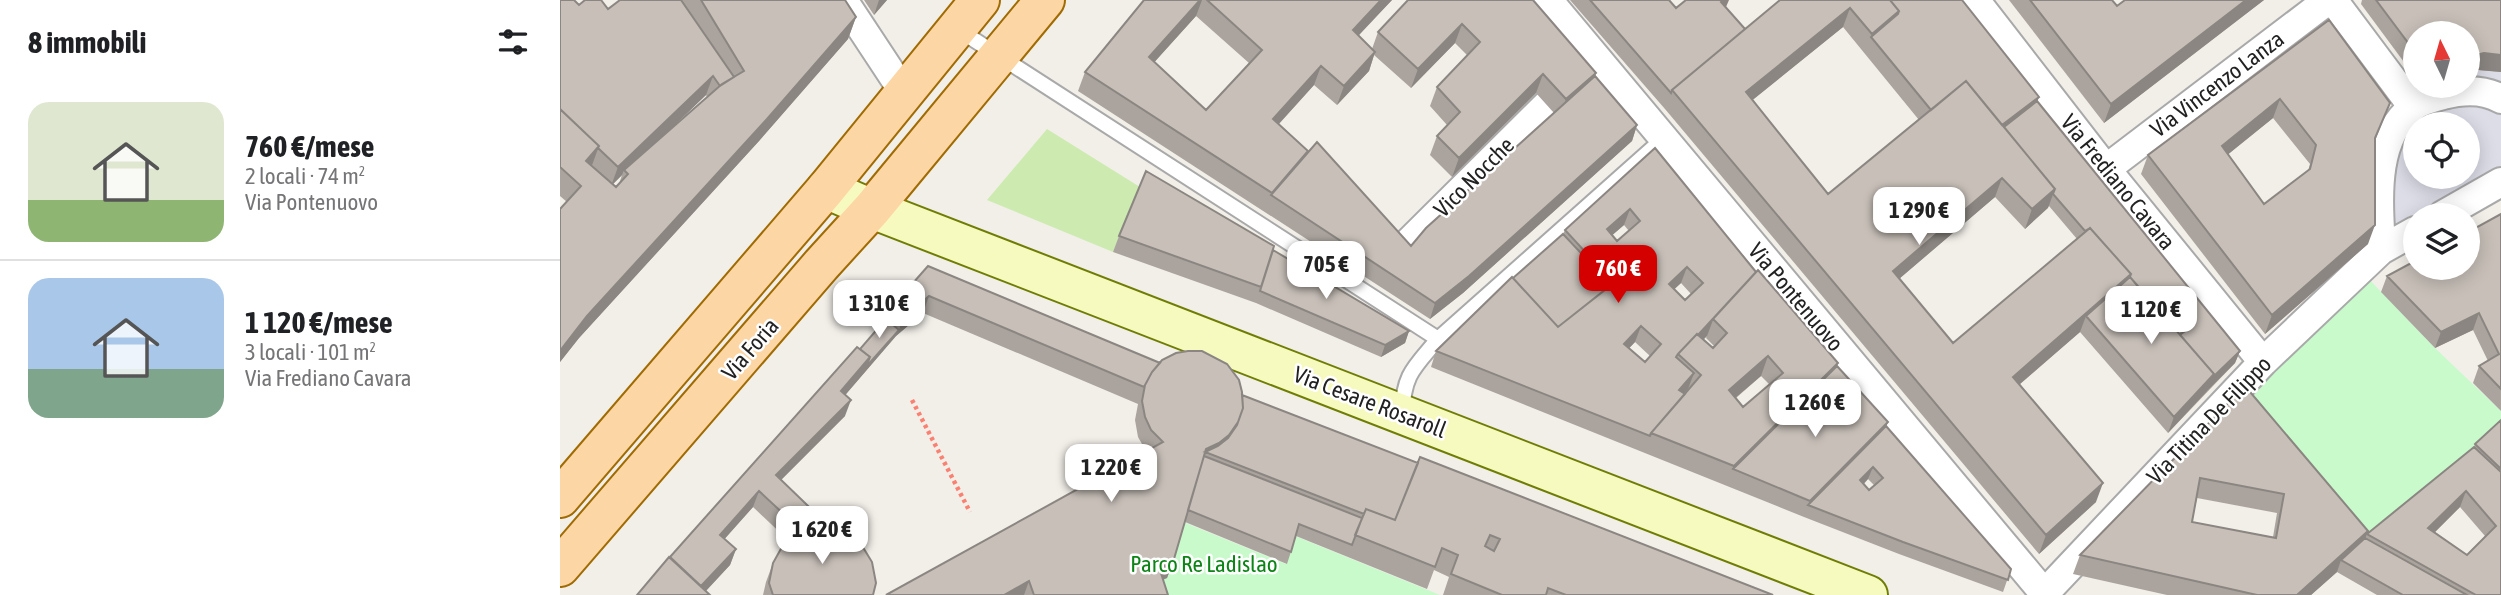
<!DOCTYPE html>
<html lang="it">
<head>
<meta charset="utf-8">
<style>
	:root { --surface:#fff; --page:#f6f6f6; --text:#202124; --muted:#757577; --line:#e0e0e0; --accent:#d40000 }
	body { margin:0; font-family:"Asap Condensed",sans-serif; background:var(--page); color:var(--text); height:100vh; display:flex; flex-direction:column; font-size:26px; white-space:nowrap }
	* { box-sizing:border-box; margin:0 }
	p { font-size:23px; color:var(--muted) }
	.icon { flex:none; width:38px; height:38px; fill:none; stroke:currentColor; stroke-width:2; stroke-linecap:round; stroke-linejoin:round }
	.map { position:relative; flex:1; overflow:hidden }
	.side { display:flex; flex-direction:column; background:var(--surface); width:560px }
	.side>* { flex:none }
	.needle { width:46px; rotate:355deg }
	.controls { position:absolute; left:1843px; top:21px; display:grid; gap:14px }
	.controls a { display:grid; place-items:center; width:77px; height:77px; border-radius:50%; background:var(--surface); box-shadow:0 4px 18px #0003; font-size:35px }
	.price { position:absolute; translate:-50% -60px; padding:0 16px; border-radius:14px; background:#fff; color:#222; font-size:23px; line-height:46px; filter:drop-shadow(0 2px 4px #0008) }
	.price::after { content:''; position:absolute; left:50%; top:42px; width:21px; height:16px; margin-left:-10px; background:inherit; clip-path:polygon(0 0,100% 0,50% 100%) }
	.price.on { background:var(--accent); color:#fff }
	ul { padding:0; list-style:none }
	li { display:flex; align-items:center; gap:21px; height:175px; padding:0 28px }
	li+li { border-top:2px solid var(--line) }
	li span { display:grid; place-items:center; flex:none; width:196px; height:140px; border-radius:21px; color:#555 }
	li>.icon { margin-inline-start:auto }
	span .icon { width:84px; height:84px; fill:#fffc; stroke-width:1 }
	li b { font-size:30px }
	h2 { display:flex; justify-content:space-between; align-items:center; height:84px; padding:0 28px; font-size:30px }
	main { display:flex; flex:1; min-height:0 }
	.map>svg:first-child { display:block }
	.grass { fill:#cdebb0 }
	.park { fill:#c8facc }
	.plaza { fill:#dddde8; fill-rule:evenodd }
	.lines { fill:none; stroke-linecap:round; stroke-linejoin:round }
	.lane-casing { stroke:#a9a9a9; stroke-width:18 }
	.street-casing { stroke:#a9a9a9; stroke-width:32 }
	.secondary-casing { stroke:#707d05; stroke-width:42 }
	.primary-casing { stroke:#a06b00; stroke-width:42 }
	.path { stroke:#fa8072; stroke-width:4.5; stroke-dasharray:3.5 3.5; stroke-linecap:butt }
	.lane { stroke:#fff; stroke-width:14 }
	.street { stroke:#fff; stroke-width:28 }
	.secondary { stroke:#f7fabf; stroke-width:38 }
	.primary { stroke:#fcd6a4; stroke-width:38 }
	.wall { fill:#aba49e; fill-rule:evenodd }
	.shaded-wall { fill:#8b8681 }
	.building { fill:#c7bfb8; stroke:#8b8681; stroke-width:2; fill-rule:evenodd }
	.labels { text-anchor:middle; stroke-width:5; stroke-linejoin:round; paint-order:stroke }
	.street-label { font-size:23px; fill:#222; stroke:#fff }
	.park-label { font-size:23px; fill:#0c8416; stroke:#fff }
</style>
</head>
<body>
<main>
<section class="side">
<h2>8 immobili<svg class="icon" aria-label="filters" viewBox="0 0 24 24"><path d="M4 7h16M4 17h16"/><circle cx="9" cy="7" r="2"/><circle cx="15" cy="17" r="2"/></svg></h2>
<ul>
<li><span style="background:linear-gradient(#dfe7d0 70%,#8fb573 0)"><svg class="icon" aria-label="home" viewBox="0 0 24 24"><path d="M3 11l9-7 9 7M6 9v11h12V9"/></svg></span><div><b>760 €/mese</b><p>2 locali · 74 m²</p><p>Via Pontenuovo</p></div></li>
<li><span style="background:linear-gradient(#a9c7e8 65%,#7fa58c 0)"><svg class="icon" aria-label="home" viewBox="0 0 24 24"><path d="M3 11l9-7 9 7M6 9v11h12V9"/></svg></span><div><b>1 120 €/mese</b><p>3 locali · 101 m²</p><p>Via Frediano Cavara</p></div></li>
</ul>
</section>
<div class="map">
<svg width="1941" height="595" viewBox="0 0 1941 595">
	<rect width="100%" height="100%" fill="#f2efe9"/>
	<path class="grass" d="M487,129L580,187L553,252L427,200Z"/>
	<path class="park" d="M1804,274L1875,348L1941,411V433L1801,550L1678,405Z
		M623,522L726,564L735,536L880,595H595L591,583Z"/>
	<path class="plaza" d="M1918,70L1941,72V191L1896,215H1855V238L1835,249L1823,122L1842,92L1855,85L1908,86V72ZM1855,124H1908V177H1855Z"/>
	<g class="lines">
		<defs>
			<path id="lane" d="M399,30L878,339L1103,139
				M842,413C844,373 854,368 878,339"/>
			<path id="street" d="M283,0L345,94
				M988,0L1484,593
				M1415,0L1546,169L1703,362
				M1773,0L1853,107
				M1546,169L1768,0
				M1883,215L1941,182
				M842,249L987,105
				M1821,250C1819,204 1811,140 1853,107C1861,100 1873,98 1883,95C1902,90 1924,89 1941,99
				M1483,595L1703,362L1821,250L1855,231"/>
			<path id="secondary" d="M266,189L312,209L1308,595"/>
			<path id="primary" d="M0,498L266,189L420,0
				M0,567L261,265L312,209L485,0"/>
		</defs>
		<use href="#lane" class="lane-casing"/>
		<use href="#street" class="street-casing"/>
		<use href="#secondary" class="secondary-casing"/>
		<use href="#primary" class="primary-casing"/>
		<path class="path" d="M352,400L410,512"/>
		<use href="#lane" class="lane"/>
		<use href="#street" class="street"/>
		<use href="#secondary" class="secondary"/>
		<use href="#primary" class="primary"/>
	</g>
	<path class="wall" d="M0,0L19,5L48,9L61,0H285L296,17L288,39L199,141L19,338L0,362V209L7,202L0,196ZM146,95L147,97L105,134ZM62,175L59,184L56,187L53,184Z
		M304,0H327L314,15Z
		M584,0H832L798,35L812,49L818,32L848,0L1036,73L1035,76L1077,125L1072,141L903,293L870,319L518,91L525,72ZM636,16L689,63L646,110L594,62ZM895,43L907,55L877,87L870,106L887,125L877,136L870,155L892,177L976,93L994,113L851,246L747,154L748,151L719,124L754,85L777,105L809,71L814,55L851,88Z
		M1010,0H1109L1116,8H1166L1185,29L1220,0H1402L1479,97L1477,101L1680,351L1675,363L1608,433L1520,332L1459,385L1536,502L1479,554L1105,109ZM1283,27L1359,120L1268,194L1192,100ZM1435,197L1465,229L1489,206L1517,239L1393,343L1339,279ZM1603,314L1621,334L1620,335Z
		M1449,0H1552L1557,6L1565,0H1704L1544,123Z
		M1802,0H1941V72L1918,70L1908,72V33H1855V77L1801,4Z
		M1769,20L1830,103L1815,141L1808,244L1705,334L1581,174L1588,155ZM1713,118L1750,164L1748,171L1704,204L1668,154Z
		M1095,148L1196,272L1278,363L1277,366L1328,422L1326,426L1451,569L1443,592L1339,554L1244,517L871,367L876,351L953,278L1003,234L1005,230ZM1064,225L1069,231L1057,241L1052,235ZM1121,283L1131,294L1125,300L1114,289ZM1147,336L1146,338L1154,346L1153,348L1143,339ZM1075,342L1090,356L1085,362L1069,348ZM1201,376L1209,384L1183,407L1176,398ZM1308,479L1314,485L1309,490L1304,484Z
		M1941,214V411L1913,383L1919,366L1928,361L1913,330L1875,348L1821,292L1827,276Z
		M559,236L713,250L849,331L845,343L821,357L696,303L553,252Z
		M368,266L600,363L682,395L858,463L1213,595H883L889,577L874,570L867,589L736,536L727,564L625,522L614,559L607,578L603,580L608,595H326L586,451L578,437L575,420L578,404L363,313L336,336L285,395V416L221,480L313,595H203L206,582L213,563L229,541L193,507L164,539L176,549L170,565L146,591L110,557L300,349L326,319L330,309Z
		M1685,386L1808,531L1807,534L1914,447L1915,444L1941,420V595H1817L1777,572L1751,595H1607L1513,574L1520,555ZM1637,498L1717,513L1713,537L1632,522ZM1900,507L1925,536L1907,555L1875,532Z"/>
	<path class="shaded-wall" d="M319,0H327L314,15Z
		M640,0H642L636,16L582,76L589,57Z
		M821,0H832L786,49L793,30Z
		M1163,0H1169L1166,7L1161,2Z
		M1686,0H1704L1544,123L1551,104Z
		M1290,8L1283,27L1179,111L1186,92Z
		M1339,11L1332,30L1311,37L1312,34Z
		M296,17L288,39L199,141L19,338L0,362V351L27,316Z
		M902,24L895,43L851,88L858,69Z
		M815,52L809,71L777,105L784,86Z
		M1924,53L1941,55V72L1918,70L1908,72V57Z
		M761,66L754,85L706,138L713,119Z
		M1036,73L1029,92L1000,118L1006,99Z
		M983,74L976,93L892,177L899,158Z
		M153,76L146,95L66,172L64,170L62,175L51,186L58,167Z
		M1479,97L1473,113L1443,136L1440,127Z
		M1720,99L1713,118L1655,165L1662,146Z
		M1077,125L1072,141L903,293L870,319L875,303Z
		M39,146L31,168L26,161Z
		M1442,178L1435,197L1326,290L1333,271Z
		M1495,189L1488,208L1465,229L1472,209Z
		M1070,209L1064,225L1041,245L1047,229Z
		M1815,225L1808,244L1705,334L1712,315Z
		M1127,267L1121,283L1103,300L1109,284Z
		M1571,274L1564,293L1526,316L1520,332L1446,396L1453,377Z
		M369,296L363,313L336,336L275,407L281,391L310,357L339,330L342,320Z
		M1608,302L1603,314L1591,324L1595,312Z
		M1919,313L1913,330L1875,348L1881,332Z
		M1153,320L1147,336L1124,360L1118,355Z
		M1081,326L1075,342L1058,360L1064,344Z
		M849,331L845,343L821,357L825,345Z
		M1680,351L1675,363L1648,390L1652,378Z
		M1208,356L1201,376L1162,409L1169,390Z
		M1278,363L1271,382L1173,469L1174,466Z
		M1134,373L1128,389L1113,406L1119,390Z
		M1654,374L1648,390L1608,433L1614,417Z
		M291,400L285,416L210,491L216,475Z
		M1328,422L1322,438L1248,505L1250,501Z
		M669,435L671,441L645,452L646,449Z
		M1313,467L1308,479L1295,492L1300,480Z
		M1543,483L1536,502L1479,554L1486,535Z
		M199,491L193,507L154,551L160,535Z
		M1906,491L1900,507L1863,544L1868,528Z
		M1808,531L1801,550L1781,560L1777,572L1751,595H1737Z
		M176,549L170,565L142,595L139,588Z
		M614,559L607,578L591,583L598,564Z
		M469,581L464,595H444Z"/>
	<path class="building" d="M0,0H14L19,5L25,0H41L48,9L60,0H121L174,77L160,86L153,76L58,167L38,148L39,146L0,109Z
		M141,0H285L296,17L207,119L27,316L0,351V209L21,186L0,167V109L39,146L26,161L56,187L68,174L64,170L162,84L184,71Z
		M584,0H640L589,57L646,110L702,50L647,0H821L793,30L815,52L784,86L761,66L713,119L748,151L712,193L525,72Z
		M848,0H973L1036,73L1006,99L983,74L899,158L877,136L900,112L877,87L920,42L902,24L858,69L818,32Z
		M1030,0H1109L1116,8L1126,0H1163L1161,2L1185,29L1112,90L1111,93Z
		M1220,0H1330L1339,11L1312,34L1290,8L1186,92L1268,194L1406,81L1495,189L1472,209L1442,178L1333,271L1393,343L1530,228L1571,274L1453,377L1543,483L1486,535L1112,90Z
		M1330,0H1402L1479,97L1442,125L1406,81L1371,110L1311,37L1338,14L1339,11Z
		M1470,0H1552L1557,6L1565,0H1686L1551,104Z
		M1816,0H1941V55L1924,53L1908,57V33H1855V52Z
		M1769,20L1830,103L1815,138V225L1712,315L1588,155ZM1720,99L1756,145L1750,169L1704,204L1662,146Z
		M1035,76L1077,125L909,276L875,303L711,195L757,142L851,246L866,228Z
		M1477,101L1680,351L1652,378L1654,374L1620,335L1630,327L1608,302L1598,310L1570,277L1571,274L1530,228L1525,231L1493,194L1495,189L1444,127Z
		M1095,148L1196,272L1138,335L1137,334L1118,354L1116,357L1134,373L1119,390L1125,394L1091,433L1090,436L876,351L952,277L998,327L1054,283L1005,230ZM1070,209L1080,221L1057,241L1047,229ZM1127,267L1143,283L1125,300L1109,284ZM1081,326L1101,344L1085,362L1064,344Z
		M586,171L714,246L701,287L559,236Z
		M1941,214V389L1919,366L1939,354L1919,313L1881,332L1827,276L1855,261V268H1908V232Z
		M1003,234L1051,285L998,327L953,278Z
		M713,250L849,331L825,345L700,291Z
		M368,266L600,363L592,372L584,387L369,296L342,320L330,309Z
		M1198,270L1278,363L1174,466L1091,433L1141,375L1118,354L1137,334L1153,348L1167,333L1153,319ZM1208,356L1223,373L1183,407L1169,390Z
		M1570,277L1654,374L1614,417L1526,316Z
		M326,319L339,330L306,367L310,357L300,349Z
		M297,347L310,357L281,391L291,400L216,475L273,530L267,529L246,531L243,532L199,491L160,535L176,549L141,586L110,557Z
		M628,351H642L667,364L679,380L682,392L683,408L678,422L669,435L659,443L646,449L614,559L598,564L608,595H474L469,581L444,595H326L603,442L591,430L585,417L582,401L585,385L592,372L602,360L616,353Z
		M1277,366L1328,422L1250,501L1173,469Z
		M1685,386L1808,531L1737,595H1697L1520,555ZM1640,478L1724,494L1716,538L1632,522Z
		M682,395L858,463L835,520L806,509L804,514L645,452L658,446L668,438L677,425L683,408Z
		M1941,420V469L1915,444Z
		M1326,426L1451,569L1448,580L1343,542L1248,505ZM1313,467L1323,478L1309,490L1300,480Z
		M1914,447L1941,472V595H1916L1807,534ZM1906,491L1936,526L1907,555L1868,528Z
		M644,456L802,518L792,545L739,524L731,552L628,510Z
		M860,457L1213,595H1006L988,588L986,595H942L891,574L898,555L882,548L875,567L795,535L806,509L835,520ZM930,535L940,539L934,551L925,546Z
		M267,529L287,535L304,549L312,562L316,583L313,595H213L209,583L213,563L222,547L230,540L246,531Z
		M1805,538L1907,595H1843L1781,560Z
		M109,557L150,595H77Z"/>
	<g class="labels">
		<g class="street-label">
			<text transform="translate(1657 84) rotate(-37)" y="8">Via Vincenzo Lanza</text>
			<text transform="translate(914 177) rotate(-45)" y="8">Vico Nocche</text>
			<text transform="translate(1558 182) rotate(51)" y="8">Via Frediano Cavara</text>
			<text transform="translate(1236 297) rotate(50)" y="8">Via Pontenuovo</text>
			<text transform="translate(190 349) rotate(-49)" y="8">Via Foria</text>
			<text transform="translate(810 402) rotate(21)" y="8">Via Cesare Rosaroll</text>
			<text transform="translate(1649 420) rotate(-46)" y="8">Via Titina De Filippo</text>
		</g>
		<g class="park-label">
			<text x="644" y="572">Parco Re Ladislao</text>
		</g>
	</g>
</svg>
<div class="controls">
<a><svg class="needle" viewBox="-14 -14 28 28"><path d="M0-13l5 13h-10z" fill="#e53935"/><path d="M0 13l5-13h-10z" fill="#757577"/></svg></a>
<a><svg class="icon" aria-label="locate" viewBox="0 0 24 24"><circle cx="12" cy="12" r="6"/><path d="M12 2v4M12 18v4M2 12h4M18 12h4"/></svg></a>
<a><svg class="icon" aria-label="layers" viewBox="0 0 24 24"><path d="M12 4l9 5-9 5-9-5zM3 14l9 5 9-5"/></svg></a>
</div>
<b class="price" style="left:1359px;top:247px">1 290 €</b>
<b class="price" style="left:766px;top:301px">705 €</b>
<b class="price on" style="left:1058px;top:305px">760 €</b>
<b class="price" style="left:319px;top:340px">1 310 €</b>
<b class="price" style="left:1591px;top:346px">1 120 €</b>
<b class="price" style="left:1255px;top:439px">1 260 €</b>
<b class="price" style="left:551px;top:504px">1 220 €</b>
<b class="price" style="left:262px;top:566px">1 620 €</b>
</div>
</main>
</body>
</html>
